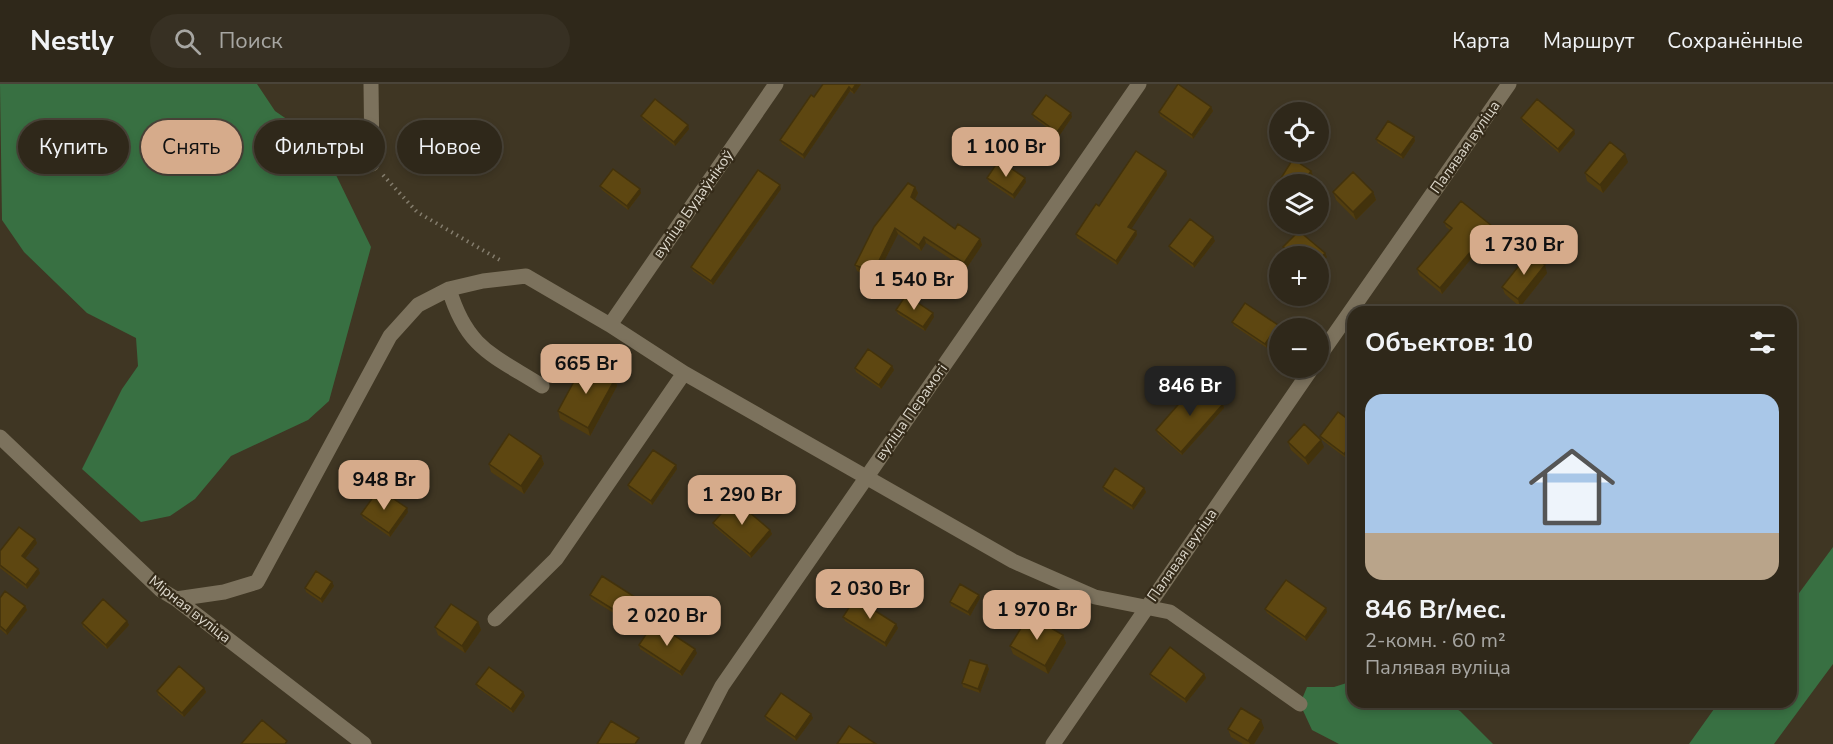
<!DOCTYPE html>
<html lang="ru">
<head>
<meta charset="utf-8">
<style>
	:root { --surface:#2f281a; --page:#373023; --text:#f1f3f6; --muted:#a7a6a2; --line:#4a4439; --accent:#d6ab8b }
	body { margin:0; font-family:"Nunito Sans",sans-serif; background:var(--page); color:var(--text); height:100vh; display:flex; flex-direction:column; font-size:22px; white-space:nowrap }
	* { box-sizing:border-box; margin:0 }
	p { font-size:20px; color:var(--muted) }
	.icon { flex:none; width:33px; height:33px; fill:none; stroke:currentColor; stroke-width:2; stroke-linecap:round; stroke-linejoin:round }
	.map { position:relative; flex:1; overflow:hidden }
	.drawer { position:absolute; left:1347px; top:222px; width:450px; height:402px; display:flex; flex-direction:column; background:var(--surface); border-radius:18px; box-shadow:0 3px 9px #0003,0 0 0 2px var(--line) }
	.drawer>* { flex:none }
	.hud { position:absolute; left:18px; top:36px; width:570px; height:54px; display:flex; gap:12px }
	.controls { position:absolute; left:1269px; top:18px; display:grid; gap:12px }
	.controls a { display:grid; place-items:center; width:60px; height:60px; border-radius:50%; background:var(--surface); box-shadow:0 3px 9px #0003,0 0 0 2px var(--line); font-size:30px }
	.price { position:absolute; translate:-50% -51px; padding:0 14px; border-radius:12px; background:var(--accent); color:#111; font-size:20px; line-height:39px; filter:drop-shadow(0 2px 3px #0008) }
	.price::after { content:''; position:absolute; left:50%; top:36px; width:18px; height:14px; margin-left:-9px; background:inherit; clip-path:polygon(0 0,100% 0,50% 100%) }
	.price.current { background:#222; color:#fff }
	ul { padding:0; list-style:none }
	li { display:grid; align-content:center; gap:12px; height:318px; padding:0 18px }
	li span { display:grid; place-items:center; height:186px; border-radius:18px; color:#555 }
	li>.icon { margin-inline-start:auto }
	span .icon { width:108px; height:108px; fill:#fffc; stroke-width:1 }
	li b { font-size:26px }
	h2 { display:flex; justify-content:space-between; align-items:center; height:72px; padding:0 18px; font-size:26px }
	.chip { padding:0 21px; border-radius:27px; background:var(--surface); box-shadow:0 3px 9px #0003,0 0 0 2px var(--line); font-size:21px; line-height:54px }
	.chip.current { background:var(--accent); color:#111 }
	header { display:flex; align-items:center; gap:36px; box-sizing:border-box; height:84px; padding:0 30px; background:var(--surface); border-bottom:2px solid var(--line) }
	header strong { font-size:28px }
	nav { display:flex; gap:33px; margin-inline-start:auto; font-size:21px }
	.search { width:420px; height:54px; background:var(--page); display:flex; align-items:center; gap:15px; box-sizing:border-box; padding:0 21px; border-radius:33px; color:var(--muted); font-size:22px }
	.map>svg:first-child { display:block }
	.forest { fill:#387042 }
	.lines { fill:none; stroke-linecap:round; stroke-linejoin:round }
	.path { stroke:#847d6d; stroke-width:4; stroke-dasharray:1.5 4.5; stroke-linecap:butt }
	.minor { stroke:#7c725d; stroke-width:15 }
	.wall { fill:#513d0f }
	.shaded-wall { fill:#42320c }
	.building { fill:#5e4711; stroke:#42320c; stroke-width:1.5 }
	.labels { text-anchor:middle; stroke-width:4.5; stroke-linejoin:round; paint-order:stroke }
	.street-label { font-size:15px; fill:#dcd7cb; stroke:#352b19 }
</style>
</head>
<body>
<header>
<strong>Nestly</strong>
<div class="search"><svg class="icon" aria-label="search" viewBox="0 0 24 24"><circle cx="10" cy="10" r="6"/><path d="M15 15l6 6"/></svg>Поиск</div>
<nav><a>Карта</a><a>Маршрут</a><a>Сохранённые</a></nav>
</header>
<div class="map">
<svg width="1833" height="660" viewBox="0 0 1833 660">
	<rect width="100%" height="100%" fill="#3f3623"/>
	<path class="forest" d="M0,0H257L275,27L320,58L371,163L329,317L308,336L231,372L195,415L170,432L141,438L82,385L122,305L138,282L136,254L87,229L24,168L2,136Z
		M1833,463V580L1774,660H1689L1719,618H1791V520Z
		M1353,597V618H1444L1460,627L1493,660H1339L1312,646L1300,620L1307,603H1334Z"/>
	<g class="lines">
		<path class="path" d="M383,91L417,128L500,176"/>
		<path class="minor" d="M371,0L372,80
			M449,205C467,265 493,271 542,302
			M610,241L776,0
			M1318,274L1509,0
			M0,353L161,506L176,515L364,660
			M176,515L224,508L257,498L390,252L418,221L449,205L483,197L526,192L610,241L684,289L1013,477L1095,513L1170,528L1300,620
			M495,535L556,475L684,289
			M692,660L722,602L1139,0
			M1053,660L1312,284"/>
	</g>
	<path class="wall" d="M823,0H861L854,10L850,7L804,75L782,60L780,56Z
		M1211,23L1213,27L1193,55L1160,32L1159,28Z
		M1032,30L1072,33L1059,52L1034,34Z
		M641,32L689,45L675,62L643,36Z
		M1521,34L1575,50L1559,69L1523,38Z
		M1414,53L1415,57L1403,75L1378,59L1376,55Z
		M1293,75L1311,87L1314,94L1310,100H1280V115L1277,113L1274,105Z
		M1628,78L1603,109L1587,97L1585,89Z
		M1166,87L1167,91L1131,144L1136,147L1137,151L1117,181L1077,154L1076,150L1099,122Z
		M987,94L1026,98L1014,115L989,98Z
		M600,102L641,109L628,126L602,106Z
		M915,103L918,109L915,116L955,145L980,155L982,161L966,185L926,159L921,167L898,150L875,195L857,187L855,181Z
		M781,105L713,201L693,187L691,183Z
		M1333,108H1373L1376,116L1356,136L1336,116Z
		M1444,138L1492,142L1494,147L1442,210L1419,191L1417,185L1450,146L1446,143Z
		M1215,157L1194,184L1170,166L1169,162Z
		M1283,163L1327,173L1291,172L1285,167Z
		M1547,189L1520,223L1505,210L1502,203Z
		M896,226L934,233L925,247L898,230Z
		M1232,238L1278,241L1279,245L1267,264L1234,242Z
		M892,282L894,286L881,305L856,288L855,284Z
		M615,295L617,302L590,352L560,335L558,327Z
		M1223,320L1224,324L1182,371L1158,350L1156,346Z
		M1338,328L1346,374L1322,356L1320,352Z
		M1288,358L1324,363L1308,381L1291,366Z
		M541,372L544,380L524,410L491,388L489,380Z
		M677,385L652,421L629,405L628,401Z
		M1103,403L1144,404L1146,408L1133,426L1104,407Z
		M408,428L390,453L363,434L361,430Z
		M713,439L770,446L772,450L751,474L715,443Z
		M35,455L37,459L25,475L38,485L40,489L27,505L0,484V467Z
		M334,502L322,519L306,508L305,504Z
		M590,511L638,515L640,519L628,538L591,515Z
		M0,514L25,522L27,526L7,551L0,545Z
		M980,514L970,532L951,522L950,518Z
		M1265,525L1327,528L1306,557L1267,529Z
		M843,533L898,544L886,563L845,537Z
		M478,538L481,546L465,569L438,551L435,543Z
		M82,539L129,541L107,565L83,543Z
		M1063,551L1066,559L1048,590L1013,570L1010,562Z
		M639,561L697,569L682,592L640,565Z
		M987,581L989,585L980,609L963,603L962,599Z
		M1150,590H1204L1206,594L1186,619L1151,594Z
		M476,600L523,608L525,612L513,629L478,604Z
		M204,604L206,608L184,633L158,611L157,607Z
		M765,632L813,634L796,657L766,636Z
		M1264,644L1254,660H1243L1231,653L1228,645Z"/>
	<path class="shaded-wall" d="M856,0H861L854,10L852,6Z
		M849,3L850,7L804,75L803,71Z
		M1211,23L1213,27L1193,55L1192,51Z
		M1071,29L1072,33L1059,52L1057,48Z
		M688,41L689,45L675,62L674,58Z
		M1574,46L1575,50L1559,69L1558,65Z
		M1414,53L1415,57L1403,75L1401,71Z
		M1625,70L1628,78L1603,109L1600,101Z
		M1166,87L1167,91L1130,147L1128,143Z
		M1311,87L1314,94L1310,100H1302Z
		M1025,94L1026,98L1014,115L1013,111Z
		M780,101L781,105L713,201L711,197Z
		M915,103L918,109L913,119L911,113Z
		M640,105L641,109L628,126L627,122Z
		M1373,108L1376,116L1356,136L1353,128Z
		M1492,142L1494,147L1442,210L1440,204Z
		M895,144L898,150L875,195L873,189Z
		M1136,147L1137,151L1117,181L1116,177Z
		M924,153L926,159L921,167L919,161Z
		M1213,153L1215,157L1194,184L1193,180Z
		M980,155L982,161L966,185L964,179Z
		M1325,169L1327,173L1318,183V177Z
		M1545,181L1547,189L1520,223L1518,215Z
		M933,229L934,233L925,247L923,243Z
		M1278,241L1279,245L1267,264L1265,260Z
		M892,282L894,286L881,305L879,301Z
		M615,295L617,302L590,352L588,344Z
		M1223,320L1224,324L1182,371L1181,368Z
		M1321,356L1324,363L1308,381L1305,374Z
		M1353,358V364L1346,374L1344,370Z
		M541,372L544,380L524,410L521,402Z
		M676,381L677,385L652,421L651,417Z
		M1144,404L1146,408L1133,426L1132,422Z
		M407,424L408,428L390,453L389,449Z
		M770,446L772,450L751,474L750,470Z
		M35,455L37,459L24,476L22,472Z
		M38,485L40,489L27,505L26,501Z
		M332,498L334,502L322,519L321,515Z
		M979,511L980,514L970,532L968,528Z
		M638,515L640,519L628,538L627,534Z
		M25,522L27,526L7,551L6,547Z
		M1326,524L1327,528L1306,557L1305,553Z
		M127,537L129,541L107,565L106,561Z
		M478,538L481,546L465,569L462,562Z
		M896,540L898,544L886,563L885,559Z
		M1063,551L1066,559L1048,590L1045,582Z
		M695,565L697,569L682,592L680,588Z
		M987,581L989,585L980,609L978,605Z
		M1204,590L1206,594L1186,619L1185,615Z
		M204,604L206,608L184,633L182,629Z
		M523,608L525,612L513,629L511,625Z
		M811,630L813,634L796,657L795,653Z
		M1261,636L1264,644L1254,660H1250L1248,657Z"/>
	<path class="building" d="M823,0H856L852,6L849,3L803,71L780,56L811,11L814,13Z
		M1178,0L1211,23L1192,51L1159,28Z
		M1046,11L1071,29L1057,48L1032,30Z
		M655,15L688,41L674,58L641,32Z
		M1537,15L1574,46L1558,65L1521,34Z
		M1388,37L1414,53L1401,71L1376,55Z
		M1610,58L1625,70L1600,101L1585,89Z
		M1136,67L1166,87L1128,143L1136,147L1116,177L1076,150L1096,120L1099,122Z
		M1293,75L1311,87L1302,100H1280V109L1274,105Z
		M999,76L1025,94L1013,111L987,94Z
		M613,85L640,105L627,122L600,102Z
		M758,86L780,101L711,197L691,183Z
		M1353,88L1373,108L1353,128L1333,108Z
		M908,99L915,103L911,113L955,145L958,140L980,155L964,179L924,153L919,161L895,144L873,189L855,181L874,143Z
		M1461,117L1492,142L1440,204L1417,185L1452,144L1444,138Z
		M1190,135L1213,153L1193,180L1169,162Z
		M1299,147L1325,169L1318,177V172H1295L1283,163Z
		M1529,169L1545,181L1518,215L1502,203Z
		M906,211L933,229L923,243L896,226Z
		M1245,219L1278,241L1265,260L1232,238Z
		M1404,224L1409,228H1401Z
		M868,265L892,282L879,301L855,284Z
		M584,279L615,295L588,344L558,327Z
		M1198,298L1223,320L1181,368L1156,346Z
		M1338,328L1353,339V358L1344,370L1320,352Z
		M1304,340L1321,356L1305,374L1288,358Z
		M509,350L541,372L521,402L489,380Z
		M653,366L676,381L651,417L628,401Z
		M1115,384L1144,404L1132,422L1103,403Z
		M379,405L407,424L389,449L361,430Z
		M734,415L770,446L750,470L713,439Z
		M19,443L35,455L22,472L38,485L26,501L0,481V467Z
		M316,487L332,498L321,515L305,504Z
		M602,492L638,515L627,534L590,511Z
		M1286,496L1326,524L1305,553L1265,525Z
		M960,500L979,511L968,528L950,518Z
		M5,507L25,522L6,547L0,542V514Z
		M855,514L896,540L885,559L843,533Z
		M103,515L127,537L106,561L82,539Z
		M451,520L478,538L462,562L435,543Z
		M1029,531L1063,551L1045,582L1010,562Z
		M654,538L695,565L680,588L639,561Z
		M1170,563L1204,590L1185,615L1150,590Z
		M970,576L987,581L978,605L962,599Z
		M179,582L204,604L182,629L157,607Z
		M489,583L523,608L511,625L476,600Z
		M781,609L811,630L795,653L765,632Z
		M1241,624L1261,636L1248,657L1228,645Z
		M262,636L287,657L285,660H241Z
		M611,637L639,654L635,660H597Z
		M849,642L876,660H837Z"/>
	<g class="labels">
		<g class="street-label">
			<text transform="translate(1465 63) rotate(-55)" y="5">Палявая вуліца</text>
			<text transform="translate(693 120) rotate(-55)" y="5">вуліца Будаўнікоў</text>
			<text transform="translate(911 328) rotate(-55)" y="5">вуліца Перамогі</text>
			<text transform="translate(1182 471) rotate(-55)" y="5">Палявая вуліца</text>
			<text transform="translate(190 525) rotate(38)" y="5">Мірная вуліца</text>
		</g>
	</g>
</svg>
<div class="controls">
<a><svg class="icon" aria-label="locate" viewBox="0 0 24 24"><circle cx="12" cy="12" r="6"/><path d="M12 2v4M12 18v4M2 12h4M18 12h4"/></svg></a>
<a><svg class="icon" aria-label="layers" viewBox="0 0 24 24"><path d="M12 4l9 5-9 5-9-5zM3 14l9 5 9-5"/></svg></a>
<a>+</a>
<a>−</a>
</div>
<b class="price" style="left:1006px;top:94px">1 100 Br</b>
<b class="price" style="left:1524px;top:192px">1 730 Br</b>
<b class="price" style="left:914px;top:227px">1 540 Br</b>
<b class="price" style="left:586px;top:311px">665 Br</b>
<b class="price current" style="left:1190px;top:333px">846 Br</b>
<b class="price" style="left:384px;top:427px">948 Br</b>
<b class="price" style="left:742px;top:442px">1 290 Br</b>
<b class="price" style="left:870px;top:536px">2 030 Br</b>
<b class="price" style="left:1037px;top:557px">1 970 Br</b>
<b class="price" style="left:667px;top:563px">2 020 Br</b>
<div class="hud">
<a class="chip">Купить</a>
<a class="chip current">Снять</a>
<a class="chip">Фильтры</a>
<a class="chip">Новое</a>
</div>
<section class="drawer">
<h2>Объектов: 10<svg class="icon" aria-label="filters" viewBox="0 0 24 24"><path d="M4 7h16M4 17h16"/><circle cx="9" cy="7" r="2"/><circle cx="15" cy="17" r="2"/></svg></h2>
<ul>
<li><span style="background:linear-gradient(#a9c7e8 75%,#b9a48a 0)"><svg class="icon" aria-label="home" viewBox="0 0 24 24"><path d="M3 11l9-7 9 7M6 9v11h12V9"/></svg></span><div><b>846 Br/мес.</b><p>2-комн. · 60 m²</p><p>Палявая вуліца</p></div></li>
</ul>
</section>
</div>
</body>
</html>
